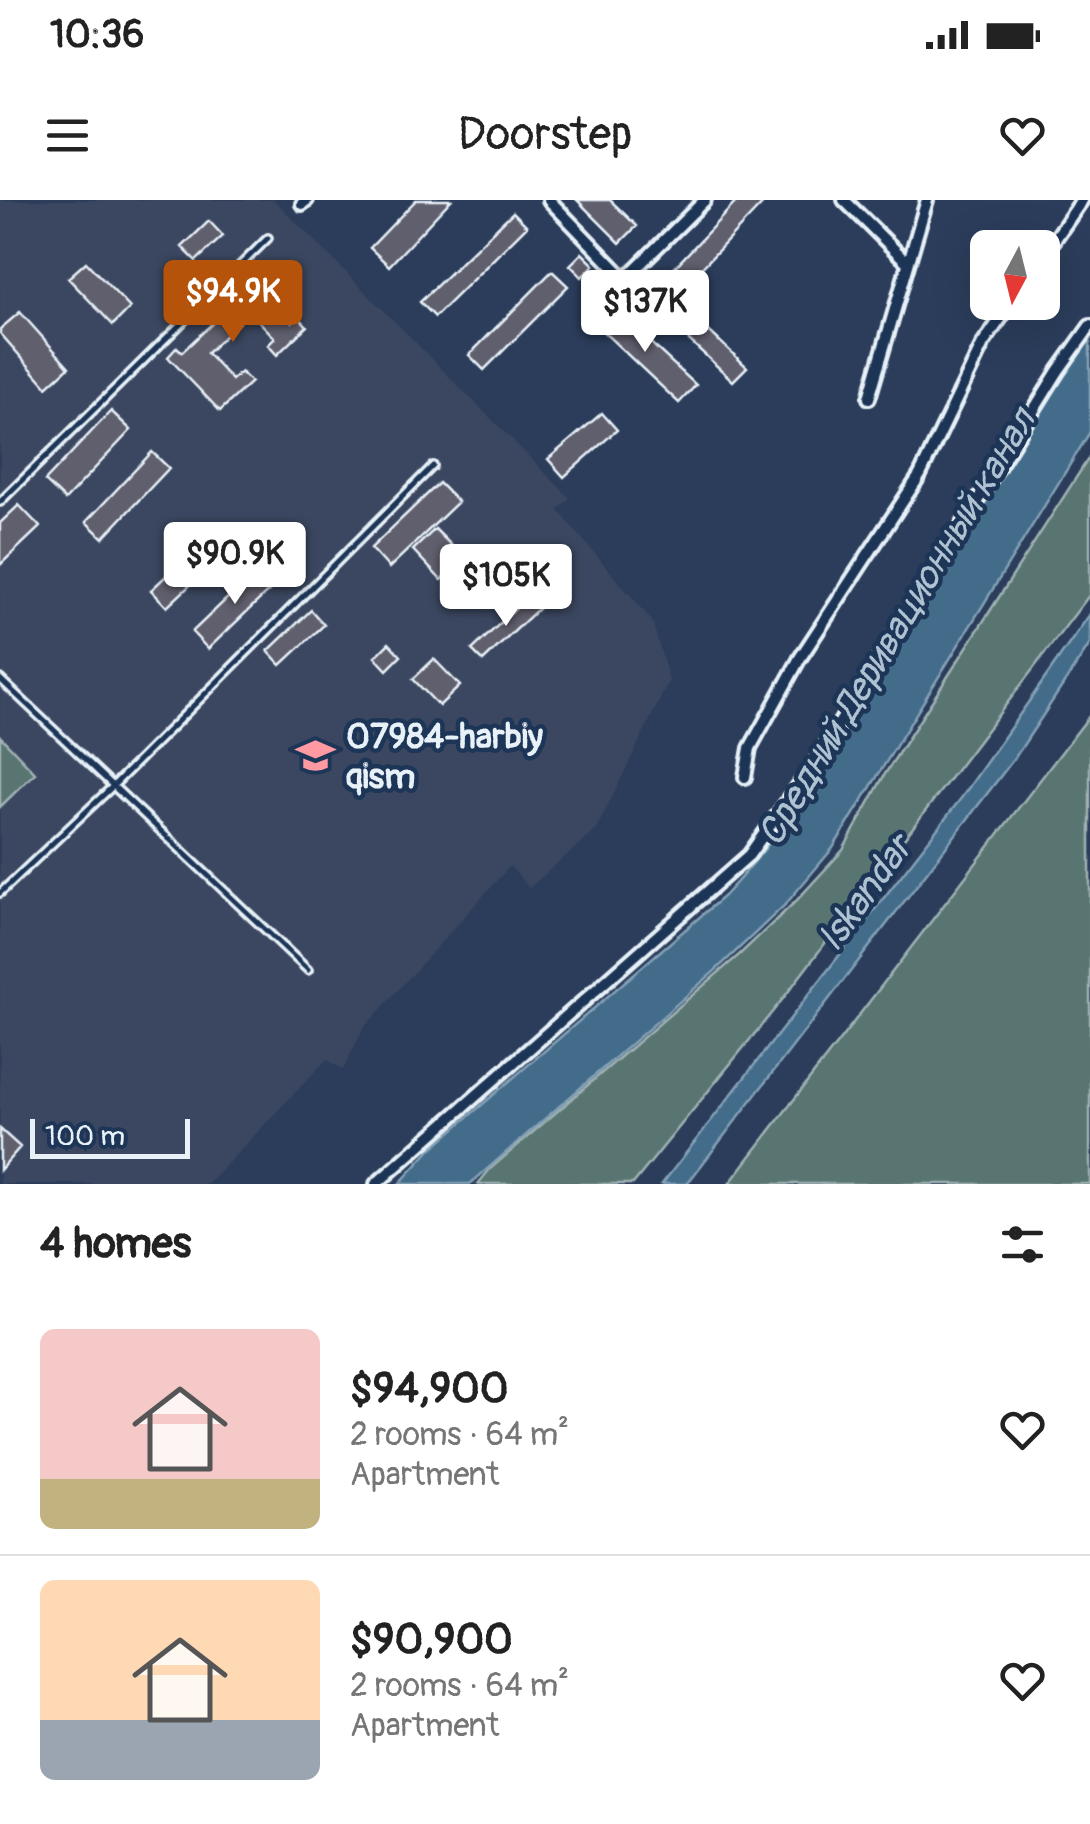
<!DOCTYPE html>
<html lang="en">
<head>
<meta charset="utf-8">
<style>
	:root { --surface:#fff; --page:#f2f2f2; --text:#222; --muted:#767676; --line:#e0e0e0; --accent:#b45309 }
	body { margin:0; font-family:Pangolin,sans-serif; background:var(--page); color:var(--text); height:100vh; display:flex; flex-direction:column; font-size:38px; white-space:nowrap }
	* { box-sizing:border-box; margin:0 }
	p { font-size:32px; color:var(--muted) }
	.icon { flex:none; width:55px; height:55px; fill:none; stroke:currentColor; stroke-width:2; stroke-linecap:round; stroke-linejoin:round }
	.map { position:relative; height:984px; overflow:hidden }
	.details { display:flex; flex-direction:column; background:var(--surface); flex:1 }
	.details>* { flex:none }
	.needle { width:65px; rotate:187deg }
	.tools { position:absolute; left:970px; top:30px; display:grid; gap:20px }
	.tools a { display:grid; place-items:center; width:90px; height:90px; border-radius:15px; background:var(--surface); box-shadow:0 10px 40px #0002; font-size:50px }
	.scale { position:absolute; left:30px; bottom:25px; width:160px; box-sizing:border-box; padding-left:10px; border:5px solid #e8f1f8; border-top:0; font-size:28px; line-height:35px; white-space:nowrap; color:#e8f1f8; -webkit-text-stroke:8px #1d3557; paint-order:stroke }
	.price { position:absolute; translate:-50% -85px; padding:0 22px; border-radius:10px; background:#fff; color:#222; font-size:32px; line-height:65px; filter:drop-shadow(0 2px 5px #0008) }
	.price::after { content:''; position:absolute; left:50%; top:60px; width:30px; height:22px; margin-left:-15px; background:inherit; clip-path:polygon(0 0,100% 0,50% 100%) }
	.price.selected { background:var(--accent); color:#fff }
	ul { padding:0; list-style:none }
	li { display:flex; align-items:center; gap:30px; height:250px; padding:0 40px }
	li+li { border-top:2px solid var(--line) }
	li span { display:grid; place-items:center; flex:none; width:280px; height:200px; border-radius:15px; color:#555 }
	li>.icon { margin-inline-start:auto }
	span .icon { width:120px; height:120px; fill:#fffc; stroke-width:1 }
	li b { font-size:42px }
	h2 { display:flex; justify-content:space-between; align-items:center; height:120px; padding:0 40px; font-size:42px }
	.status { display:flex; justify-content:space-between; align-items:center; height:70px; padding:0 50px; background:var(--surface); direction:ltr }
	.status svg { height:28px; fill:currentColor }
	header { display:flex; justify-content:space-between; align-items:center; height:130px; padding:0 40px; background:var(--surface); font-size:45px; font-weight:600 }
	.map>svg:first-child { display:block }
	.built { fill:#3b4760 }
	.green { fill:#597471; stroke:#a0b2b4; stroke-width:2.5 }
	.water { fill:#426c8a; stroke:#84a1b6; stroke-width:2.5 }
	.building { fill:#615e6d; stroke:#e8f1f8; stroke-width:2.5 }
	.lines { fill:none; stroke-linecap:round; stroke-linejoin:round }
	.lane-casing { stroke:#e8f1f8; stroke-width:12 }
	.street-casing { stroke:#e8f1f8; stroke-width:18 }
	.lane { stroke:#1d3557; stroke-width:5 }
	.street { stroke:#1d3557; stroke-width:10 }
	.labels { text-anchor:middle; stroke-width:9; stroke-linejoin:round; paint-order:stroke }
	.poi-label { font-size:35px; font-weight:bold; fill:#e8f1f8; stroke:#1d3557; text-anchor:start }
	.water-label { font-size:38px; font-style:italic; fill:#aec2d2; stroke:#1d3557 }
</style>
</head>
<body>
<div class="status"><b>10:36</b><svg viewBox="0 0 49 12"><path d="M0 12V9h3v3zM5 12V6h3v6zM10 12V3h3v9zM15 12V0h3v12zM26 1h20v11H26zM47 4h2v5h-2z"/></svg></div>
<header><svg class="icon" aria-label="menu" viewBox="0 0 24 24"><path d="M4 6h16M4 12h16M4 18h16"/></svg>Doorstep<svg class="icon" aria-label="heart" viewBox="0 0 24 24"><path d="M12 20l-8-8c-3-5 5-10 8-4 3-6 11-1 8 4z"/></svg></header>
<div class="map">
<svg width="1090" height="984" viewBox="0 0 1090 984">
	<rect width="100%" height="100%" fill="#2b3d5b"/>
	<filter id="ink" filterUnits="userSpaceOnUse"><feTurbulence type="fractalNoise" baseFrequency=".01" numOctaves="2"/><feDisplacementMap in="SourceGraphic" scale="20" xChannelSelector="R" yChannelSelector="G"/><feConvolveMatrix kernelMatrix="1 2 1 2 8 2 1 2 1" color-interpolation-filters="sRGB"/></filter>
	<g filter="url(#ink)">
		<path class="built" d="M0,0H274L570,298L558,310L652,421L669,481L596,630L529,688L510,666L363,829L343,870L327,859L208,984H0Z"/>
		<path class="green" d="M1090,256V394L782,800L633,984H478L490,969L739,755L796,701L843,650L885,574Z
			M1090,515V984H729Z
			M0,536L35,573L0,607Z"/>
		<path class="water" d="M1090,139V232L833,648L785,705L716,770L470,984H399L432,948L724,696C786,631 823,565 870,490C942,373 1011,252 1090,139Z
			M1090,414V444L1016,556L687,984H662L962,597Z"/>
		<path class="building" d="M416,0H451L389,66L370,48Z
			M577,0H610L637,26L620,43Z
			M738,0H766L676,95L661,82Z
			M513,12L527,26L435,117L420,102Z
			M209,21L223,36L196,61L182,47Z
			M582,53L594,65L582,77L570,65Z
			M86,62L130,108L113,125L68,78Z
			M552,71L568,86L484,170L469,155Z
			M250,78L292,122L298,116L307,126L277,155L268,145L275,138L250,112L207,153L232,180L241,172L251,182L220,211L168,157L177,147L182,152L250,88L245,83Z
			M647,81L658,91L643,106L632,96Z
			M676,100L747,167L733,181L662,115Z
			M611,106L696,185L679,203L595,124Z
			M20,112L69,167L47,187L0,133V129Z
			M111,211L131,230L65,300L45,281Z
			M602,213L617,230L564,277L548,259Z
			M152,252L169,268L103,338L86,322Z
			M439,283L458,302L389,368L371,348Z
			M19,305L40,327L0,365V323Z
			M221,324L237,341L167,407L151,390Z
			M435,329L464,358L441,380L413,350Z
			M262,365L278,382L208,449L192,432Z
			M528,397L539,408L483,461L472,450Z
			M311,410L324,425L281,465L268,451Z
			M389,443L401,456L387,470L375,457Z
			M434,459L460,486L439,506L413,479Z
			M0,929L20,947L0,970Z"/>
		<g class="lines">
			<defs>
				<path id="lane" d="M0,302L268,38
					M0,479L308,770
					M0,693L113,586L433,266"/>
				<path id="street" d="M549,0L625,79L705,0
					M844,0L907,62
					M302,4L307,0
					M1042,58L1082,0
					M869,198L927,0
					M745,577L750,548L800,458L920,275L983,144L1012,102
					M376,984L749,655L816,561L1058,171L1090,126"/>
			</defs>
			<use href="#lane" class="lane-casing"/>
			<use href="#street" class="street-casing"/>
			<use href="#lane" class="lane"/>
			<use href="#street" class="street"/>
		</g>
	</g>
	<defs>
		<symbol id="university-bare" viewBox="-9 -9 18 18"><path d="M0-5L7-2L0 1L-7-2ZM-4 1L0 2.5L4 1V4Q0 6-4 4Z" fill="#ff9aa2" stroke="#1d3557" stroke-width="2.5" paint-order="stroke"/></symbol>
	</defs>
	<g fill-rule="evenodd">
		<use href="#university-bare" x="288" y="528" width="55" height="55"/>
	</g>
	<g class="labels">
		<g class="poi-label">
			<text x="346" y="548">07984-harbiy<tspan x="346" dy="40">qism</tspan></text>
		</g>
		<g class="water-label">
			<text transform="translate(896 427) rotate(-59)" y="13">Средний Деривационный канал</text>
			<text transform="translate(864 693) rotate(-54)" y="13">Iskandar</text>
		</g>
	</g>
</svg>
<div class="tools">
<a><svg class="needle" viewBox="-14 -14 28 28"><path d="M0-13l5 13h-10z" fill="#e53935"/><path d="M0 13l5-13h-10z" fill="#767676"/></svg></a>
</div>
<div class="scale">100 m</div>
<b class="price selected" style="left:233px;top:145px">$94.9K</b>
<b class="price" style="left:645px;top:155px">$137K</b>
<b class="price" style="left:235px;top:407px">$90.9K</b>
<b class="price" style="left:506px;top:429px">$105K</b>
</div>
<section class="details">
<h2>4 homes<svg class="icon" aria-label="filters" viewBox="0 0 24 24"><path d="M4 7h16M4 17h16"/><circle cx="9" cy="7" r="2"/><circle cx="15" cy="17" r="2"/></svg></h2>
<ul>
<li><span style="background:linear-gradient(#f6c9c9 75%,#c2b280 0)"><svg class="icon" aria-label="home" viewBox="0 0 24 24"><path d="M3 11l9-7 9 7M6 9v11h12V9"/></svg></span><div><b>$94,900</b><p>2 rooms · 64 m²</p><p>Apartment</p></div><svg class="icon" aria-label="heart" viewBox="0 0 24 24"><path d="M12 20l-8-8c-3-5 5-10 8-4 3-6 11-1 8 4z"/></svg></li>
<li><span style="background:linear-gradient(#ffd9b3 70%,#9aa5b1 0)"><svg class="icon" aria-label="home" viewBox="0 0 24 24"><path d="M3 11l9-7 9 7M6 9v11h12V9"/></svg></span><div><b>$90,900</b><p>2 rooms · 64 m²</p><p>Apartment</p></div><svg class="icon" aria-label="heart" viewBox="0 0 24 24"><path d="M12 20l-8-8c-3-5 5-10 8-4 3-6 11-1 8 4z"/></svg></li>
</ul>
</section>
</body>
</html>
